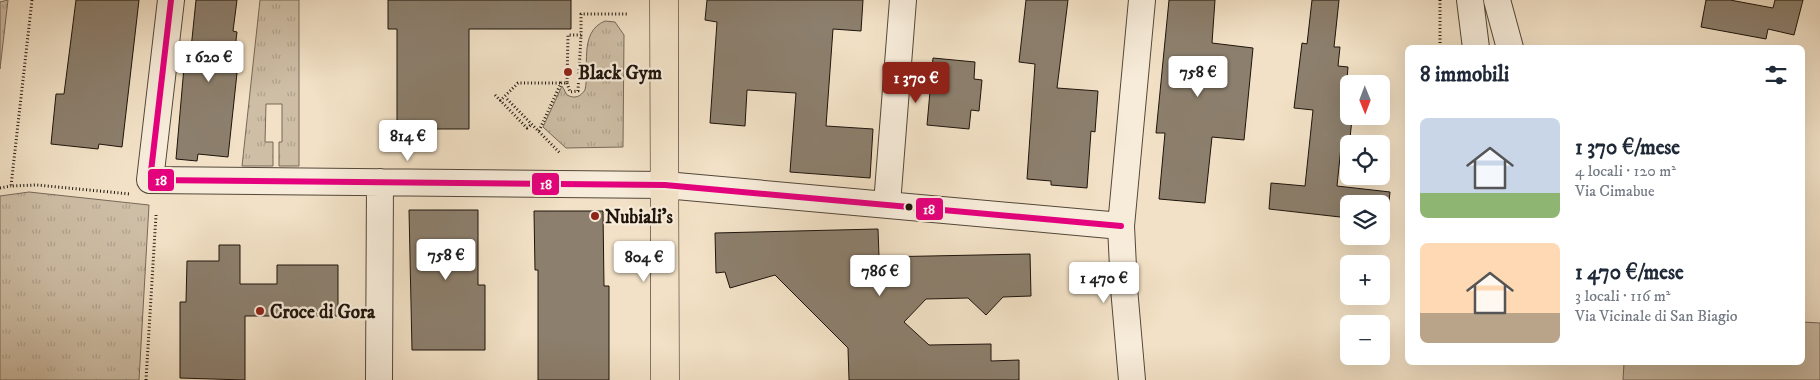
<!DOCTYPE html>
<html lang="it">
<head>
<meta charset="utf-8">
<style>
	:root { --surface:#fff; --page:#f6f6f7; --text:#1f2937; --muted:#747a83; --accent:#8f2418 }
	body { margin:0; font-family:"IM FELL DW Pica",serif; background:var(--page); color:var(--text); height:100vh; display:flex; flex-direction:column; font-size:19px; white-space:nowrap }
	* { box-sizing:border-box; margin:0 }
	p { font-size:16px; color:var(--muted) }
	.icon { flex:none; width:28px; height:28px; fill:none; stroke:currentColor; stroke-width:2; stroke-linecap:round; stroke-linejoin:round }
	.map { position:relative; flex:1; overflow:hidden }
	.details { position:absolute; left:1405px; top:45px; width:400px; height:320px; display:flex; flex-direction:column; background:var(--surface); border-radius:8px; box-shadow:0 5px 20px #0002 }
	.details>* { flex:none }
	.needle { width:32px; rotate:179deg }
	.controls { position:absolute; left:1340px; top:75px; display:grid; gap:10px }
	.controls a { display:grid; place-items:center; width:50px; height:50px; border-radius:8px; background:var(--surface); box-shadow:0 5px 20px #0002; font-size:25px }
	.price { position:absolute; translate:-50% -42px; padding:0 11px; border-radius:5px; background:#fff; color:#222; font-size:16px; line-height:32px; filter:drop-shadow(0 1px 2px #0008) }
	.price::after { content:''; position:absolute; left:50%; top:30px; width:15px; height:11px; margin-left:-8px; background:inherit; clip-path:polygon(0 0,100% 0,50% 100%) }
	.price.selected { background:var(--accent); color:#fff }
	ul { padding:0; list-style:none }
	li { display:flex; align-items:center; gap:15px; height:125px; padding:0 15px }
	li span { display:grid; place-items:center; flex:none; width:140px; height:100px; border-radius:8px; color:#555 }
	li>.icon { margin-inline-start:auto }
	span .icon { width:60px; height:60px; fill:#fffc; stroke-width:1 }
	li b { font-size:21px }
	h2 { display:flex; justify-content:space-between; align-items:center; height:60px; padding:0 15px; font-size:21px }
	.map>svg:first-child { display:block }
	.grass { fill:url(#grass-tufts); stroke:#766959 }
	.pitch { fill:#cebea6; stroke:#766959 }
	.building { fill:#8c7f6d; stroke:#1e140c }
	.lines { fill:none; stroke-linecap:round; stroke-linejoin:round }
	.minor-casing { stroke:#53473a; stroke-width:28 }
	.major-casing { stroke:#1e140c; stroke-width:29 }
	.path { stroke:#1e140c; stroke-width:3; stroke-dasharray:1 2.5; stroke-linecap:butt }
	.minor { stroke:#f7ecda; stroke-width:26 }
	.major { stroke:#f2e1c6; stroke-width:28 }
	.bus-1-casing { stroke:#f7ecda; stroke-width:10 }
	.bus-1 { stroke:#e5007d; stroke-width:6 }
	.poi-dot { fill:#8f2418; stroke:#f7ecda; stroke-width:2 }
	.bus-dot { fill:#1e140c; stroke:#f7ecda; stroke-width:2 }
	.labels { text-anchor:middle; stroke-width:4.5; stroke-linejoin:round; paint-order:stroke }
	.poi-label { font-size:19px; font-weight:bold; fill:#1e140c; stroke:#f7ecda; text-anchor:start }
	.line-badge { stroke:#f7ecda; stroke-width:2 }
	.badge-label { font-size:14px; text-anchor:middle; font-weight:bold; fill:#fff }
</style>
</head>
<body>
<div class="map">
<svg width="1820" height="380" viewBox="0 0 1820 380">
	<defs>
		<pattern id="grass-tufts" width="24" height="20" patternUnits="userSpaceOnUse" patternTransform="scale(1.25)"><rect width="24" height="20" fill="#cebea6"/><path d="M3 7l-1-3M5 7V3M7 7l1-3M15 17l-1-3M17 17v-4M19 17l1-3" fill="none" stroke="#b0a28e"/></pattern>
	</defs>
	<rect width="100%" height="100%" fill="#f2e1c6"/>
	<filter id="stains"><feTurbulence type="fractalNoise" baseFrequency=".004" numOctaves="4"/><feColorMatrix values="0 0 0 0 .2 0 0 0 0 .09 0 0 0 0 .02 0 0 0 .5 -.17"/></filter>
	<radialGradient id="worn" r=".72"><stop offset=".6" stop-color="#630" stop-opacity="0"/><stop offset="1" stop-color="#630" stop-opacity=".3"/></radialGradient>
	<path class="grass" d="M8,0L0,69V2Z
		M260,0H299V166H279V142H282V104H266L265,142H273V166H242Z
		M605,21L615,22L624,35L623,147L566,148L543,127L562,86L567,95C575,99 580,97 585,90C590,68 578,32 605,21Z
		M29,192L149,205L139,380H0V196Z"/>
	<path class="pitch" d="M1803,322L1820,323V380H1623L1624,363L1802,362Z"/>
	<path class="building" d="M76,0H139L122,147L99,144L98,149L51,144L56,94H64Z
		M196,0H237L233,31L237,32L232,72L237,73L228,157L198,154L197,161L176,159L184,67L189,68Z
		M388,0H571V29H469V129H397V29H388Z
		M707,0H863L861,31L833,29L826,126L873,129L870,178L790,172L796,93L747,90L745,126L710,123L717,22L705,20Z
		M1026,0H1068L1057,88L1098,91L1095,132L1091,131L1087,188L1051,185V181L1027,179L1035,64L1019,62Z
		M1169,0H1215L1212,43L1253,48L1244,140L1212,137L1205,203L1159,199L1165,133H1156Z
		M1312,0H1339L1334,47H1340L1338,66L1348,67L1347,79L1379,82V84H1349V116H1375V121L1352,119L1349,148L1341,147L1337,186L1390,192L1387,222L1381,221V204H1349V218L1269,209L1271,183L1305,186L1313,110L1294,108L1302,43L1307,44Z
		M1706,0H1730L1773,8L1775,0H1803L1794,35L1768,29L1766,39L1701,27Z
		M933,58L975,62L974,79L982,80L979,111L971,110L969,129L927,125Z
		M409,210H478V285H485V350H412Z
		M534,211H603L604,286H609V380H538V270H535Z
		M878,229L879,257L1030,254L1031,296L1003,297L986,315L968,298L926,299L904,322L929,345L991,344V361L1019,360V380H849L848,348L775,275L730,288L725,272L716,273L715,233Z
		M219,245H240V284H277V265H338V316H245V380L180,378V302H186L187,261H219Z"/>
	<g class="lines">
		<defs>
			<path id="minor" d="M171,0L150,180L665,185L1121,226
				M1470,0L1476,48
				M1497,0L1510,48
				M887,204L903,0
				M379,380L380,182
				M1132,380L1124,288L1121,226L1142,0"/>
			<path id="major" d="M664,0L665,380"/>
		</defs>
		<use href="#minor" class="minor-casing"/>
		<use href="#major" class="major-casing"/>
		<path class="path" d="M32,0L11,186L37,185L130,194
			M1440,0V48
			M567,83L570,92L578,91L581,35
			M495,95L527,128L532,124
			M507,99L560,153
			M500,101L518,83H561
			M539,131L561,83H567L568,35H581V14H628
			M0,188L11,186
			M146,380L156,215"/>
		<use href="#minor" class="minor"/>
		<use href="#major" class="major"/>
		<defs>
			<path id="bus-1" d="M171,0L150,180L665,185L1121,226"/>
		</defs>
		<use href="#bus-1" class="bus-1-casing"/>
		<use href="#bus-1" class="bus-1"/>
	</g>
	<g class="poi-dot">
		<circle cx="568" cy="72" r="5"/>
		<circle cx="595" cy="216" r="5"/>
		<circle cx="260" cy="311" r="5"/>
	</g>
	<circle class="bus-dot" cx="909" cy="207" r="4.5"/>
	<g class="labels">
		<g class="poi-label">
			<text x="578" y="79">Black Gym</text>
			<text x="605" y="223">Nubiali's</text>
			<text x="270" y="318">Croce di Gora</text>
		</g>
	</g>
	<g class="line-badge">
		<rect x="147" y="168" width="28" height="24" rx="5" fill="#e5007d"/>
		<rect x="531" y="172" width="29" height="24" rx="5" fill="#e5007d"/>
		<rect x="915" y="197" width="29" height="24" rx="5" fill="#e5007d"/>
	</g>
	<g class="badge-label">
		<text x="161" y="185">18</text>
		<text x="546" y="189">18</text>
		<text x="929" y="214">18</text>
	</g>
	<rect width="100%" height="100%" filter="url(#stains)"/>
	<rect width="100%" height="100%" fill="url(#worn)"/>
</svg>
<div class="controls">
<a><svg class="needle" viewBox="-14 -14 28 28"><path d="M0-13l5 13h-10z" fill="#e53935"/><path d="M0 13l5-13h-10z" fill="#747a83"/></svg></a>
<a><svg class="icon" aria-label="locate" viewBox="0 0 24 24"><circle cx="12" cy="12" r="6"/><path d="M12 2v4M12 18v4M2 12h4M18 12h4"/></svg></a>
<a><svg class="icon" aria-label="layers" viewBox="0 0 24 24"><path d="M12 4l9 5-9 5-9-5zM3 14l9 5 9-5"/></svg></a>
<a>+</a>
<a>−</a>
</div>
<b class="price" style="left:209px;top:83px">1 620 €</b>
<b class="price" style="left:1198px;top:98px">758 €</b>
<b class="price selected" style="left:916px;top:104px">1 370 €</b>
<b class="price" style="left:408px;top:162px">814 €</b>
<b class="price" style="left:446px;top:281px">758 €</b>
<b class="price" style="left:644px;top:283px">804 €</b>
<b class="price" style="left:880px;top:297px">786 €</b>
<b class="price" style="left:1104px;top:304px">1 470 €</b>
<section class="details">
<h2>8 immobili<svg class="icon" aria-label="filters" viewBox="0 0 24 24"><path d="M4 7h16M4 17h16"/><circle cx="9" cy="7" r="2"/><circle cx="15" cy="17" r="2"/></svg></h2>
<ul>
<li><span style="background:linear-gradient(#c9d6e8 75%,#8fb573 0)"><svg class="icon" aria-label="home" viewBox="0 0 24 24"><path d="M3 11l9-7 9 7M6 9v11h12V9"/></svg></span><div><b>1 370 €/mese</b><p>4 locali · 120 m²</p><p>Via Cimabue</p></div></li>
<li><span style="background:linear-gradient(#ffd9b3 70%,#b9a48a 0)"><svg class="icon" aria-label="home" viewBox="0 0 24 24"><path d="M3 11l9-7 9 7M6 9v11h12V9"/></svg></span><div><b>1 470 €/mese</b><p>3 locali · 116 m²</p><p>Via Vicinale di San Biagio</p></div></li>
</ul>
</section>
</div>
</body>
</html>
